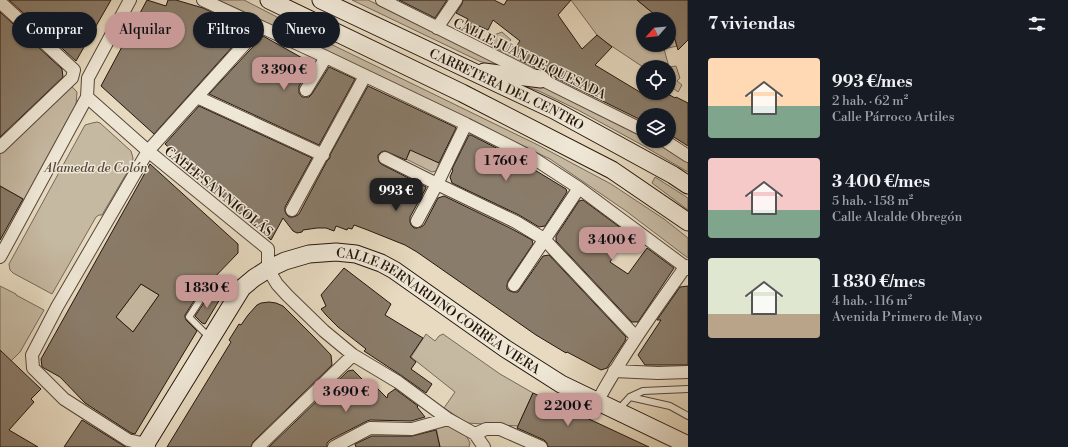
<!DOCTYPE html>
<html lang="es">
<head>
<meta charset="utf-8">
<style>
	:root { --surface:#171b24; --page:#242831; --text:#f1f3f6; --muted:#9ea1a6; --accent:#c59692 }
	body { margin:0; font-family:"Libre Bodoni",serif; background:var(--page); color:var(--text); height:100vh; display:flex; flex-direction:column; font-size:15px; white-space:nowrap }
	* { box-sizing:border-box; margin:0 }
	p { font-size:13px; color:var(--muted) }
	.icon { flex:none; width:22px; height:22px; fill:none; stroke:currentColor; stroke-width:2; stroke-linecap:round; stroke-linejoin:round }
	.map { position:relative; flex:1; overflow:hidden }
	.drawer { display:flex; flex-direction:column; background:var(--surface); width:380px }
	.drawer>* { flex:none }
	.top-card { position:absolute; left:12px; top:12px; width:380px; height:36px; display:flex; gap:8px }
	.needle { width:26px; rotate:243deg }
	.tools { position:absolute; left:636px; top:12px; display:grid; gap:8px }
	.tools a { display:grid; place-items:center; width:40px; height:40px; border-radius:50%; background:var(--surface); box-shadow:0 1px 3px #0004; font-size:20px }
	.price { position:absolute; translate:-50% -34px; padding:0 9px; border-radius:8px; background:var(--accent); color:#111; font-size:13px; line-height:26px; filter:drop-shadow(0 1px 2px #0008) }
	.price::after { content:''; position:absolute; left:50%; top:24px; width:12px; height:9px; margin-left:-6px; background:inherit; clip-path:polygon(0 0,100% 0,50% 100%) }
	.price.current { background:#222; color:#fff }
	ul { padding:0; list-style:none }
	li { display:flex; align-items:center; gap:12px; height:100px; padding:0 20px }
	li span { display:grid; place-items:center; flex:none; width:112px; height:80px; border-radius:4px; color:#555 }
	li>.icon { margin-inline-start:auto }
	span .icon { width:48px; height:48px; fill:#fffc; stroke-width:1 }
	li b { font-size:17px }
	h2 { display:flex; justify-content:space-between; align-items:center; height:48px; padding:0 20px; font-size:17px }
	.tag { padding:0 14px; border-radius:18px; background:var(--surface); box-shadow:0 1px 3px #0004; font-size:14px; line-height:36px }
	.tag.current { background:var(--accent); color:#111 }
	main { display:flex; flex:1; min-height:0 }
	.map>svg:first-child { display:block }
	.green { fill:#c6b9a2; stroke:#766858 }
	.building { fill:#8a7c6a; stroke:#25160d; fill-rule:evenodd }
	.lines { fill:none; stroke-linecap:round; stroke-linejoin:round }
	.lane-casing { stroke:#56473a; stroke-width:8 }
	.street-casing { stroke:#56473a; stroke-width:14 }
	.secondary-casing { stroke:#25160d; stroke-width:19 }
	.lane { stroke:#efe7d6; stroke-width:6 }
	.street { stroke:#efe7d6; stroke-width:12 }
	.secondary { stroke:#efe7d6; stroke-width:17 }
	.labels { text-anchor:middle; stroke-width:3; stroke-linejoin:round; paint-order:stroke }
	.street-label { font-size:13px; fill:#25160d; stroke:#efe7d6 }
	.park-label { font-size:13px; font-style:italic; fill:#55473a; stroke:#efe7d6 }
</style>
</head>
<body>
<main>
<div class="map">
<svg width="688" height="447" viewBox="0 0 688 447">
	<rect width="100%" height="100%" fill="#e7dac0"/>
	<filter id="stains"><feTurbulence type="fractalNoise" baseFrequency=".005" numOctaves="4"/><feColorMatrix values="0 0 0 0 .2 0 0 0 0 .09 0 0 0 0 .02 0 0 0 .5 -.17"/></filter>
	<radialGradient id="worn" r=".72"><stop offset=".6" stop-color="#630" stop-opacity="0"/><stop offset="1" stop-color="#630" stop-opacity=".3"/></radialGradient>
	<path class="green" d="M218,0H244L308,33L538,145L611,184L664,219L688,238V258L626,211L550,159Z
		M352,0H368L510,69V71L479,61Z
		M571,0H637L660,19H643V45H669V26L674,31L673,32L677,46L664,49L669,67L676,66L680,78L677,81L682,85L678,92L669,85V67H643L601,39L597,35Z
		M502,32L511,40L508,43L514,47L509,55L490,45L494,35Z
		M63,77L77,92L76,105L25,200L0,186V139Z
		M507,80L543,86L643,135V141H656L658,142L688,161V172L642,145L578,110L539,91Z
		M97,122L100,123L131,151L133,158L132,164L102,215H99L96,217L52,294L13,273L10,270L9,264L85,125L92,123Z
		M413,145L421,154L439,163L436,171L432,172L406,159Z
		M655,177L688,198V210L652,183Z
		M141,284L159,295L133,332L116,317Z
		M0,286L16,294V295L44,310L20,352L11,361L0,351Z
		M426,334L435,341L439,336L443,334L500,374L533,393L518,426L467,423L444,408L455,392L411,357Z
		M452,424L466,435L470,443L469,447H440L436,427Z"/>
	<path class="building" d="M9,0H111L76,61Z
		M147,0L166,6L168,0H176L203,8L247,29L232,46H233L154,134L101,86Z
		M399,0H447L435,18Z
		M463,0H494L504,5L507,0H571L558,15L582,49L597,35L612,47L595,65L648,97L650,93H666L675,98L676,97L688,103V146L669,134V115H643V121L550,75L547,71L536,68L510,55L520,41L493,20L488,30L479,26L476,33L464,27L468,19L456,13L462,4Z
		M637,0H688V40L678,50L672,29L669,26V19H660Z
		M0,12L62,69L63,77L0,137Z
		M263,36L313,64L299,86V93L302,97H309L312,94L329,67L355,79L319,145L209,94Z
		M368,86L455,127L456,128L439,163L410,150L406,160L385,151L381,152L378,155V158L379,162L381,164L426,187V188L410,217V222L411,225L414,228H417L421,227L424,225L438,198L444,196L512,229L532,240L533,244L508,281L507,285V289L510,291L513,292H518L520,289L543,256L549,255L626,337L625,341L607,368L601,370L567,352L566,353L536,335L417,252L405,245L365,229L354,225L352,229L348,228L347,230L336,226L334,231L326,228H317L303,230L302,232L297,233L293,231L283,218L271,240L165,144L199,106L312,158L285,207V211L286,214L289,217H293L296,216L299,214L327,161L330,158V155Z
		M469,135H471L510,155L566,189L567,192L545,226L539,227L519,215L452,183L450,177L453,170L452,169Z
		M150,164L238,244V253L208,284L204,285L185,315V317L186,320L197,331L135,434L131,433L85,403L60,377L42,367L41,359ZM141,284L159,295L133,332L116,317Z
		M0,186L23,199L0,240Z
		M583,200L629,234L611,258L612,259L610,262L628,274L647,248L674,268L638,322H632L556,241V236L579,201Z
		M344,268L391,304L385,315L423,338L410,357L416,362L411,369L432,384L426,393L402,376L364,351L366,349L338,327L326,315L321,309L326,306L321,295Z
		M688,286V365H645L638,355L661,320H657L680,287Z
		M210,294L220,299L205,324L202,323L195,316Z
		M269,302L276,303L283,306L314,337L331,355L332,365L253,442L251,447H167L231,342L229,340L239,324L241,325L248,315L257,305L261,303Z
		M0,350L41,389L31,399L34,402L9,430L38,447H0Z
		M353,370L365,382L366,381L368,383L369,381L373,385H374L387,398L388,394L395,389L418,406L417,407L425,417L411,421L370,420L367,421L330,440L327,443V447H269L348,371Z
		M533,393L649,447H548L547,443L544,440L517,428Z
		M82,420L124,446L126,447H64Z
		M436,430L440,447H356L355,444L372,436H412Z"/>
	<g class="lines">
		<defs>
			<path id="lane" d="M210,338L189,317L208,288H240
				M630,397L670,406L688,416
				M618,410L630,397L643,391L688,389"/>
			<path id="street" d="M203,0L326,57L466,124L533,158L579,188L688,269
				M382,0L643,130
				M0,2L74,70L72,78L0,147
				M437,28L456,0
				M306,90L326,57
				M87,97L148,151L268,249V269L277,284L287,295L324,331L353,355L398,382L448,419L475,434L484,447
				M197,97L323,155
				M665,141L688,156
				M385,158L437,184L516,222L544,239L636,337
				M292,210L365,76
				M417,221L437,184L466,124
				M0,257L87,97L88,78L130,0
				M514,285L579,188
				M614,371L658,373L688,372
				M597,402C623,354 654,311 686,266
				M475,434L486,429H500L541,447
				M149,447L146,444L128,440L64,399L33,368L32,355L57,307L148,151L260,27
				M258,447L353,355
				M334,447L370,428L412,429L448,419"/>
			<g id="secondary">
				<path d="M269,0L462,93L612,170L688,222"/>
				<path id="s1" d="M321,0L554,110L673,175L688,185"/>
				<path d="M484,72L541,79"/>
				<path id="s2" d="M144,447L242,288L254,278L268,269L285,261L309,254L336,252L356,254L381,263L394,270L506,349L561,384L688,445"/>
			</g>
		</defs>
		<use href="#lane" class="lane-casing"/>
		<use href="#street" class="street-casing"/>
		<use href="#secondary" class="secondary-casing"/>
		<use href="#lane" class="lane"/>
		<use href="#street" class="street"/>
		<use href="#secondary" class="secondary"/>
	</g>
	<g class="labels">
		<g class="street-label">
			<text transform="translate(530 58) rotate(26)" y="5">CALLE JUAN DE QUESADA</text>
			<text dy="5" stroke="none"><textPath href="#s1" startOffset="206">CARRETERA DEL CENTRO</textPath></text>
			<text transform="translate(219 191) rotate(39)" y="5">CALLE SAN NICOLÁS</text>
			<text dy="5" stroke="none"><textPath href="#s2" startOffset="409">CALLE BERNARDINO CORREA VIERA</textPath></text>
		</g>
		<g class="park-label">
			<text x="96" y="172">Alameda de Colón</text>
		</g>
	</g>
	<rect width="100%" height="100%" filter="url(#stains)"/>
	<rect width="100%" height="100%" fill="url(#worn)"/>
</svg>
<div class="tools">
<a><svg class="needle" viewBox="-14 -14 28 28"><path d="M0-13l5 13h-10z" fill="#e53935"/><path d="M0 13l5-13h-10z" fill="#9ea1a6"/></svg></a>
<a><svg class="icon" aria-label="locate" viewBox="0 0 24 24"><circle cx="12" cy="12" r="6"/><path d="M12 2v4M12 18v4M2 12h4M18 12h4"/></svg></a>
<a><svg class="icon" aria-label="layers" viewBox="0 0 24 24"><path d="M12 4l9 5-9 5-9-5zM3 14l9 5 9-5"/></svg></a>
</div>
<b class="price" style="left:284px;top:91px">3 390 €</b>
<b class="price" style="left:506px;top:182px">1 760 €</b>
<b class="price current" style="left:396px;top:212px">993 €</b>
<b class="price" style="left:612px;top:261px">3 400 €</b>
<b class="price" style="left:207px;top:309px">1 830 €</b>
<b class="price" style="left:346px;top:413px">3 690 €</b>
<b class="price" style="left:568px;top:427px">2 200 €</b>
<div class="top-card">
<a class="tag">Comprar</a>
<a class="tag current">Alquilar</a>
<a class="tag">Filtros</a>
<a class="tag">Nuevo</a>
</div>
</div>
<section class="drawer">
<h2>7 viviendas<svg class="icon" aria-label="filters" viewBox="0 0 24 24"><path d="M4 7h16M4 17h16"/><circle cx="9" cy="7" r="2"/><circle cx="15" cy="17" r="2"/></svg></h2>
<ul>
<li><span style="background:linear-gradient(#ffd9b3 60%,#7fa58c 0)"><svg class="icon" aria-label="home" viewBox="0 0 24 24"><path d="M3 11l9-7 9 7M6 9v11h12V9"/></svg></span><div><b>993 €/mes</b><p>2 hab. · 62 m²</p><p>Calle Párroco Artiles</p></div></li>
<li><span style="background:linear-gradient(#f6c9c9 65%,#7fa58c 0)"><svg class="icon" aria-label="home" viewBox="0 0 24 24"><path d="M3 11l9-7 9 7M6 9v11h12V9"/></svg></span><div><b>3 400 €/mes</b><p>5 hab. · 158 m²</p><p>Calle Alcalde Obregón</p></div></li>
<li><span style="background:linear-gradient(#dfe7d0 70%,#b9a48a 0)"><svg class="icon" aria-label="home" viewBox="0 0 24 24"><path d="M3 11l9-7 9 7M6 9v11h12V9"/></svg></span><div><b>1 830 €/mes</b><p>4 hab. · 116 m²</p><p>Avenida Primero de Mayo</p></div></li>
</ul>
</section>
</main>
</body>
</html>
